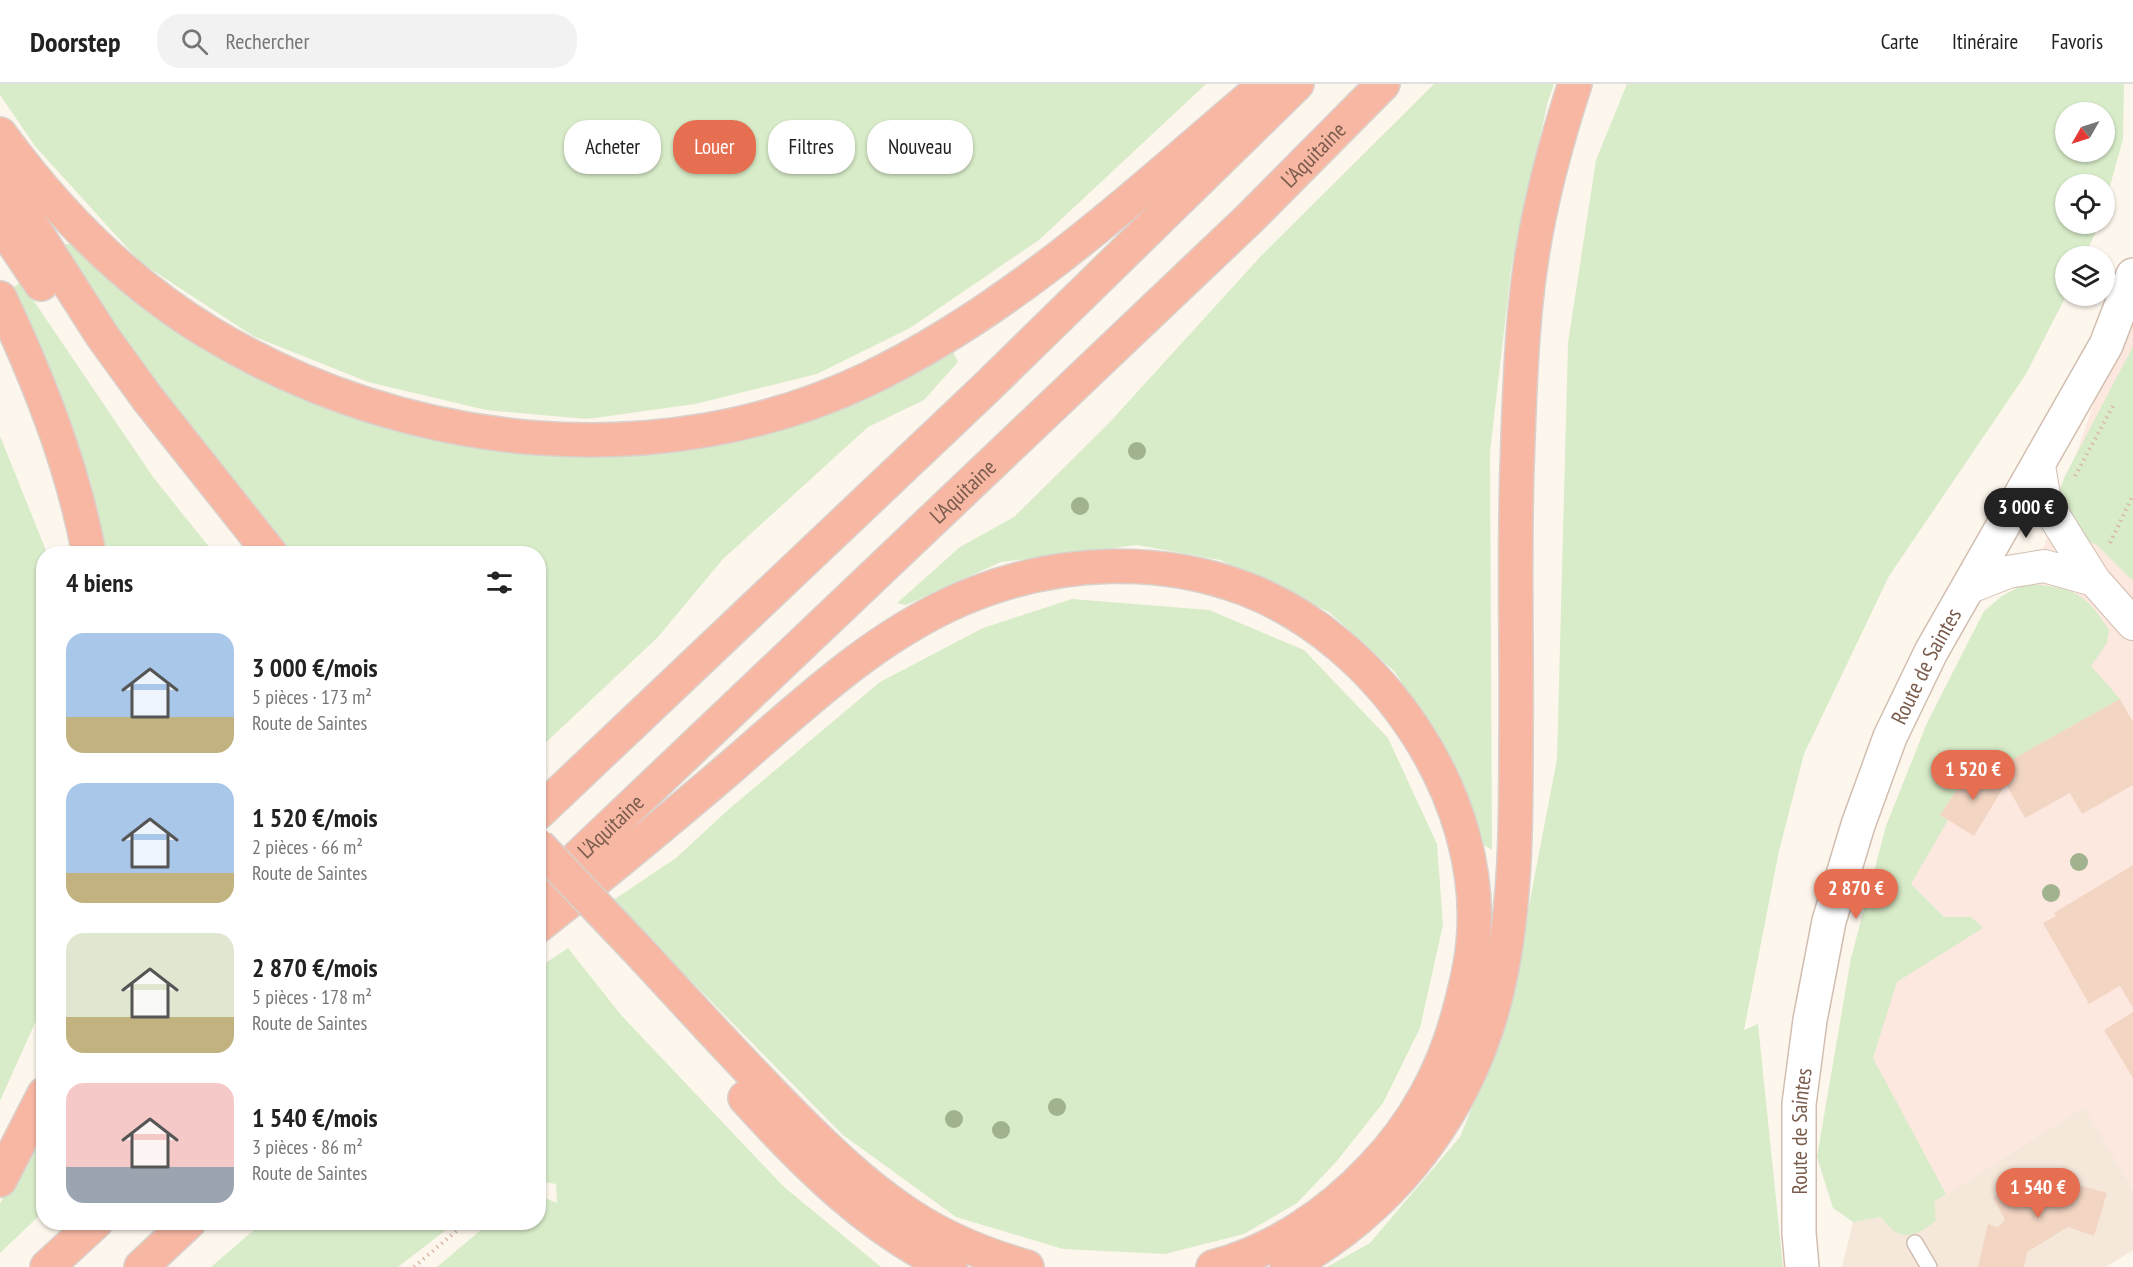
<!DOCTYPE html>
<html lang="fr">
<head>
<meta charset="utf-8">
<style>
	:root { --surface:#fff; --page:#f2f2f2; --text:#222; --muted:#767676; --line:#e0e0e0; --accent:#e76f51 }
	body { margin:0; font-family:"PT Sans Narrow",sans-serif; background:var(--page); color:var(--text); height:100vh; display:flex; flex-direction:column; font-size:22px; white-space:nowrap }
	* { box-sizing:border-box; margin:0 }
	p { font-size:20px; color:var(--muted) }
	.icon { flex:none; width:33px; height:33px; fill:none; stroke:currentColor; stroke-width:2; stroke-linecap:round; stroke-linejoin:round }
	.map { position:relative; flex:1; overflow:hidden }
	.details { position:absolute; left:36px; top:462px; width:510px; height:684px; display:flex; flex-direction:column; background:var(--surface); border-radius:24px; box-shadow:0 2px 4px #0004 }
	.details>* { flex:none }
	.guide { position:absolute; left:564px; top:36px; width:570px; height:54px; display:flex; gap:12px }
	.needle { width:39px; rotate:231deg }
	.controls { position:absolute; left:2055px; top:18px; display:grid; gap:12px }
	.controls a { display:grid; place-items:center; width:60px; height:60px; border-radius:50%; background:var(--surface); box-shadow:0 2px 4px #0004; font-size:30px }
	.price { position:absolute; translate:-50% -51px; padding:0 14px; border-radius:21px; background:var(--accent); color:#fff; font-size:20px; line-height:39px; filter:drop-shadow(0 2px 3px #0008) }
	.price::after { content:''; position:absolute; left:50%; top:36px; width:18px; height:14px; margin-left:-9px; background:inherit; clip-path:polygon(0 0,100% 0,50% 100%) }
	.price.current { background:#222; color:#fff }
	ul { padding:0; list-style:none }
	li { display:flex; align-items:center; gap:18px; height:150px; padding:0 30px }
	li span { display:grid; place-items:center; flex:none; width:168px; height:120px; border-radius:18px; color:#555 }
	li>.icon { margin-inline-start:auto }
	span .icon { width:72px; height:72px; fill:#fffc; stroke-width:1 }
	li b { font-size:26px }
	h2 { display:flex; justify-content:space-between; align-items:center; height:72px; padding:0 30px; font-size:26px }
	.tag { padding:0 21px; border-radius:24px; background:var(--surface); box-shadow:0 2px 4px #0004; font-size:21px; line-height:54px }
	.tag.current { background:var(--accent); color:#fff }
	header { display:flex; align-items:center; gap:36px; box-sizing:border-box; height:84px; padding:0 30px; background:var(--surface); border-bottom:2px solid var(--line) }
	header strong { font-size:28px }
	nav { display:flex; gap:33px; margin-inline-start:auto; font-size:21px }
	.search { width:420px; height:54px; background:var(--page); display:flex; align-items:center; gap:15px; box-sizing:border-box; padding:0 21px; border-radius:24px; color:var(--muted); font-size:22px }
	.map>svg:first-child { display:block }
	.residential { fill:#f5e8da }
	.commercial { fill:#fde8e0 }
	.green { fill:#d8ecc9; fill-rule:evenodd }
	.building { fill:#f3d5c3 }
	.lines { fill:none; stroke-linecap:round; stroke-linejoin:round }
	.service-casing { stroke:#d1beb0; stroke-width:18 }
	.minor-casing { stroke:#d1beb0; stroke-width:34 }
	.tertiary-casing { stroke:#d1beb0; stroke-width:36 }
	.motorway-casing { stroke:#dad1cd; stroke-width:36 }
	.path { stroke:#d9b8a5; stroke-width:4; stroke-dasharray:1.5 4.5; stroke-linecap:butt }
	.service { stroke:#fff; stroke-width:15 }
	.minor { stroke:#fff; stroke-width:32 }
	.tertiary { stroke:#fff; stroke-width:33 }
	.motorway { stroke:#f7b7a3; stroke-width:33 }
	.motorway-bridge-casing { stroke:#dad1cd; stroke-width:36; stroke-linecap:butt }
	.motorway-bridge { stroke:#f7b7a3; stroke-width:33 }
	.tree { fill:#a0b28e }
	.labels { text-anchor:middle; stroke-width:6; stroke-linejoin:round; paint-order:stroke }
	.street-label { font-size:22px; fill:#7a5c4d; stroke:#fffaf3 }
</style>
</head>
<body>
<header>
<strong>Doorstep</strong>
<div class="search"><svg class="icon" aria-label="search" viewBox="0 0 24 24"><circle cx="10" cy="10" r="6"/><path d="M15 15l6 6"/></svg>Rechercher</div>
<nav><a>Carte</a><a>Itinéraire</a><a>Favoris</a></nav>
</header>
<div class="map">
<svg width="2133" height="1183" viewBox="0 0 2133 1183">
	<rect width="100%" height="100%" fill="#fdf6ec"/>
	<path class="residential" d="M2085,1022L2133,1106V1166L2106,1183H1842L1853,1138L1881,1133L1890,1146Z"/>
	<path class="commercial" d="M2133,207V1106L2084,1023L1890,1146L1824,1034L1897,778L2013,551Z"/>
	<path class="green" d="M0,0H1206L1039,156L910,244L817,290L695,320L587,335L486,326L368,298L253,252L140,178L35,62L0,11Z
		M1434,0H1554L1548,17L1511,186L1490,368L1492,766L1479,758L1457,686L1395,588L1329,528L1220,476L1137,461L1001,478L906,521L897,519L960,463L1014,433L1109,339L1261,172Z
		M1627,0H2124L2123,55L2105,120L2104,100H2066V140H2099L2085,172H2066V212L2026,290L1889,492L1804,670L1779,767L1744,946L1758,940L1783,1183H1327L1370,1159L1460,1053L1507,937L1557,675L1568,259L1596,76ZM2066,28H2104V68H2066Z
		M74,159L162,233L316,319L415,351L535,368L674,366L791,335L950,262L958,278L924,316L868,343L723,475L658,553L539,665L538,470L293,469L201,366L55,162Z
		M21,198L153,393L214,469H107L90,395L11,205Z
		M2133,262V497L2097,461L2086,456L2058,410L2065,392Z
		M0,352L47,469L44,470L43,921L0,1017Z
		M2024,500C2070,503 2084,506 2109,546L2107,559L2091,582L2120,615L1987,690L1973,682L1940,731L1948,736L1911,800L1944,833H1971L1983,844L1897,898L1873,974L1946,1110L1934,1118L1936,1136C1916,1155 1897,1158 1881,1133L1853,1138L1833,1124L1817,1073L1851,874L1886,742L1927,639L1984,527L2002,512Z
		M1072,515L1209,526L1304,566L1388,654L1437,760L1443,841L1420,944L1383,1019L1336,1078L1297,1119L1244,1150L1165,1170L1063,1165L956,1133L843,1051L612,817L676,774L729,725L880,598L983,544Z
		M568,864L621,931L783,1102L881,1183H437L489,1139L538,1138L539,1114L543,1113L557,1119L556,1100L539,1097L538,884Z
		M43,1033V1128L0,1169V1120Z
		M262,1139V1138L455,1139L398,1183H211Z"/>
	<path class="building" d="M2120,615L2133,638V701L2082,730L2070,709L2025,734L1997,684Z
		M1973,682L2005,701L1974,752L1940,731Z
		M2133,781V924L2120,902L2089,920L2043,839L2056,832L2054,829Z
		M2133,928V994L2104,946Z
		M2035,1087L2048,1108L2060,1111L2065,1097L2107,1109L2094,1152L2068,1143L2027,1168L2024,1183H1978L1988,1140L1998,1143L2005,1136L1993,1113Z"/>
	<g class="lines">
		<defs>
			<path id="service" d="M1915,1159L1929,1183"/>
			<path id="minor" d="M2039,382L2044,411L2054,432L2094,496L2133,540
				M1970,503L2008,488L2044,482L2094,496"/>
			<g id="tertiary">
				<path id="s1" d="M1802,1183L1799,1149V1020L1810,936L1829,837L1858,741L1890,653L1931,568L2106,261L2133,191"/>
			</g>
			<g id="motorway">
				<path d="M0,50C56,127 126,198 208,248C404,367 658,395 868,295C1019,222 1140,106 1266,0"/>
				<path d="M0,92L103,253L148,315L271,470"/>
				<path d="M0,139L41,200"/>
				<path d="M0,214C38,295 73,382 89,470"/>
				<path d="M538,729L985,305L1297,0"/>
				<path id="s2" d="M538,811L1250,134L1383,0"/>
				<path d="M538,842C604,790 668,737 731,683C806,618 882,545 976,509C1062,476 1160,472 1246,505C1380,557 1488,714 1473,860C1471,883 1465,906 1459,928C1444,986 1414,1041 1372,1084C1329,1130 1274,1167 1213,1183"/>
				<path d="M636,864C689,921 741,979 796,1034C828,1066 861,1098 899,1124C938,1152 981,1170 1027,1183"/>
				<path d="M745,1014C804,1079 869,1145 950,1183"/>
				<path d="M0,1096L44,1010"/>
				<path d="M47,1183L96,1138"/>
				<path d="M141,1183L189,1138"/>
				<path d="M1287,1183C1398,1122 1474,1020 1500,894C1516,817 1516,737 1516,659C1517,567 1514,475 1517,384C1519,329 1520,273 1526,218C1533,145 1552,70 1575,0"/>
			</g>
		</defs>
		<use href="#service" class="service-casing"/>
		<use href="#minor" class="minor-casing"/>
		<use href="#tertiary" class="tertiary-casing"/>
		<use href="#motorway" class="motorway-casing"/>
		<path class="path" d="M2075,392L2113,322
			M2110,459L2133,411
			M414,1183L467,1138"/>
		<use href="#service" class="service"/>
		<use href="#minor" class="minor"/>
		<use href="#tertiary" class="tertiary"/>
		<use href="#motorway" class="motorway"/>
		<defs>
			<path id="motorway-bridge" d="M538,761L636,864"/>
		</defs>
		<use href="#motorway-bridge" class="motorway-bridge-casing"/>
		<use href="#motorway-bridge" class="motorway-bridge"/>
	</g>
	<g class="tree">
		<circle cx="1137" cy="367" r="9"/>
		<circle cx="1080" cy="422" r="9"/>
		<circle cx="2079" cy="778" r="9"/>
		<circle cx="2051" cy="809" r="9"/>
		<circle cx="1057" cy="1023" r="9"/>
		<circle cx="954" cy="1035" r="9"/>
		<circle cx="1001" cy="1046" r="9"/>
	</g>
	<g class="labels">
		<g class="street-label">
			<text dy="8" stroke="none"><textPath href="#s2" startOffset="1072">L'Aquitaine</textPath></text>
			<text dy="8" stroke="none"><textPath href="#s2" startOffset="586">L'Aquitaine</textPath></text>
			<text dy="8" stroke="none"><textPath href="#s1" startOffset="622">Route de Saintes</textPath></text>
			<text dy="8" stroke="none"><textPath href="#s2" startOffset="100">L'Aquitaine</textPath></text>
			<text dy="8" stroke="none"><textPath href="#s1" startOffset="136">Route de Saintes</textPath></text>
		</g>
	</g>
</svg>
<div class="controls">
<a><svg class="needle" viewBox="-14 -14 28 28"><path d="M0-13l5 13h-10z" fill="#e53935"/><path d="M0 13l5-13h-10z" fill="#767676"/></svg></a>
<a><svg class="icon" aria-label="locate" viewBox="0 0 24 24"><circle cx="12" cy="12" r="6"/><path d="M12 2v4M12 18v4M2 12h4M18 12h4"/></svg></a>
<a><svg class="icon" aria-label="layers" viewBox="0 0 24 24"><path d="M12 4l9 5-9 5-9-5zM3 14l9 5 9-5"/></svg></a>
</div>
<b class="price current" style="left:2026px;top:455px">3 000 €</b>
<b class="price" style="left:1973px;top:717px">1 520 €</b>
<b class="price" style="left:1856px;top:836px">2 870 €</b>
<b class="price" style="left:2038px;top:1135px">1 540 €</b>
<div class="guide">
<a class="tag">Acheter</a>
<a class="tag current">Louer</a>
<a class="tag">Filtres</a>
<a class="tag">Nouveau</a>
</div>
<section class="details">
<h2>4 biens<svg class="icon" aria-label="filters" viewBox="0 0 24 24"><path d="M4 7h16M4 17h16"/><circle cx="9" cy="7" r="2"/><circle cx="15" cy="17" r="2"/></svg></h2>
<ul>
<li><span style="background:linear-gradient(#a9c7e8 70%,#c2b280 0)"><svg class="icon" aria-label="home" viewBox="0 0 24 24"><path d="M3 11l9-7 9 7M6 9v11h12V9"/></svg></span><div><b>3 000 €/mois</b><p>5 pièces · 173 m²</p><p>Route de Saintes</p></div></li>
<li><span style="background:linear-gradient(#a9c7e8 75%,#c2b280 0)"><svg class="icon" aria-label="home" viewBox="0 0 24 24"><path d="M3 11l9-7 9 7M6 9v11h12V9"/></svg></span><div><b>1 520 €/mois</b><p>2 pièces · 66 m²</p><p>Route de Saintes</p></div></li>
<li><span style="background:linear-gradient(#dfe7d0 70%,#c2b280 0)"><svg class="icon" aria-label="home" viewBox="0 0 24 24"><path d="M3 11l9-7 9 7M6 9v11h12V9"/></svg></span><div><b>2 870 €/mois</b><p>5 pièces · 178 m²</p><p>Route de Saintes</p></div></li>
<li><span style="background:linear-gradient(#f6c9c9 70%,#9aa5b1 0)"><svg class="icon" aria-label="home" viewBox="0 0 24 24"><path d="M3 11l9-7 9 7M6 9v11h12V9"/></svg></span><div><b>1 540 €/mois</b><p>3 pièces · 86 m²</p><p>Route de Saintes</p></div></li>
</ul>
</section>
</div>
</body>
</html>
